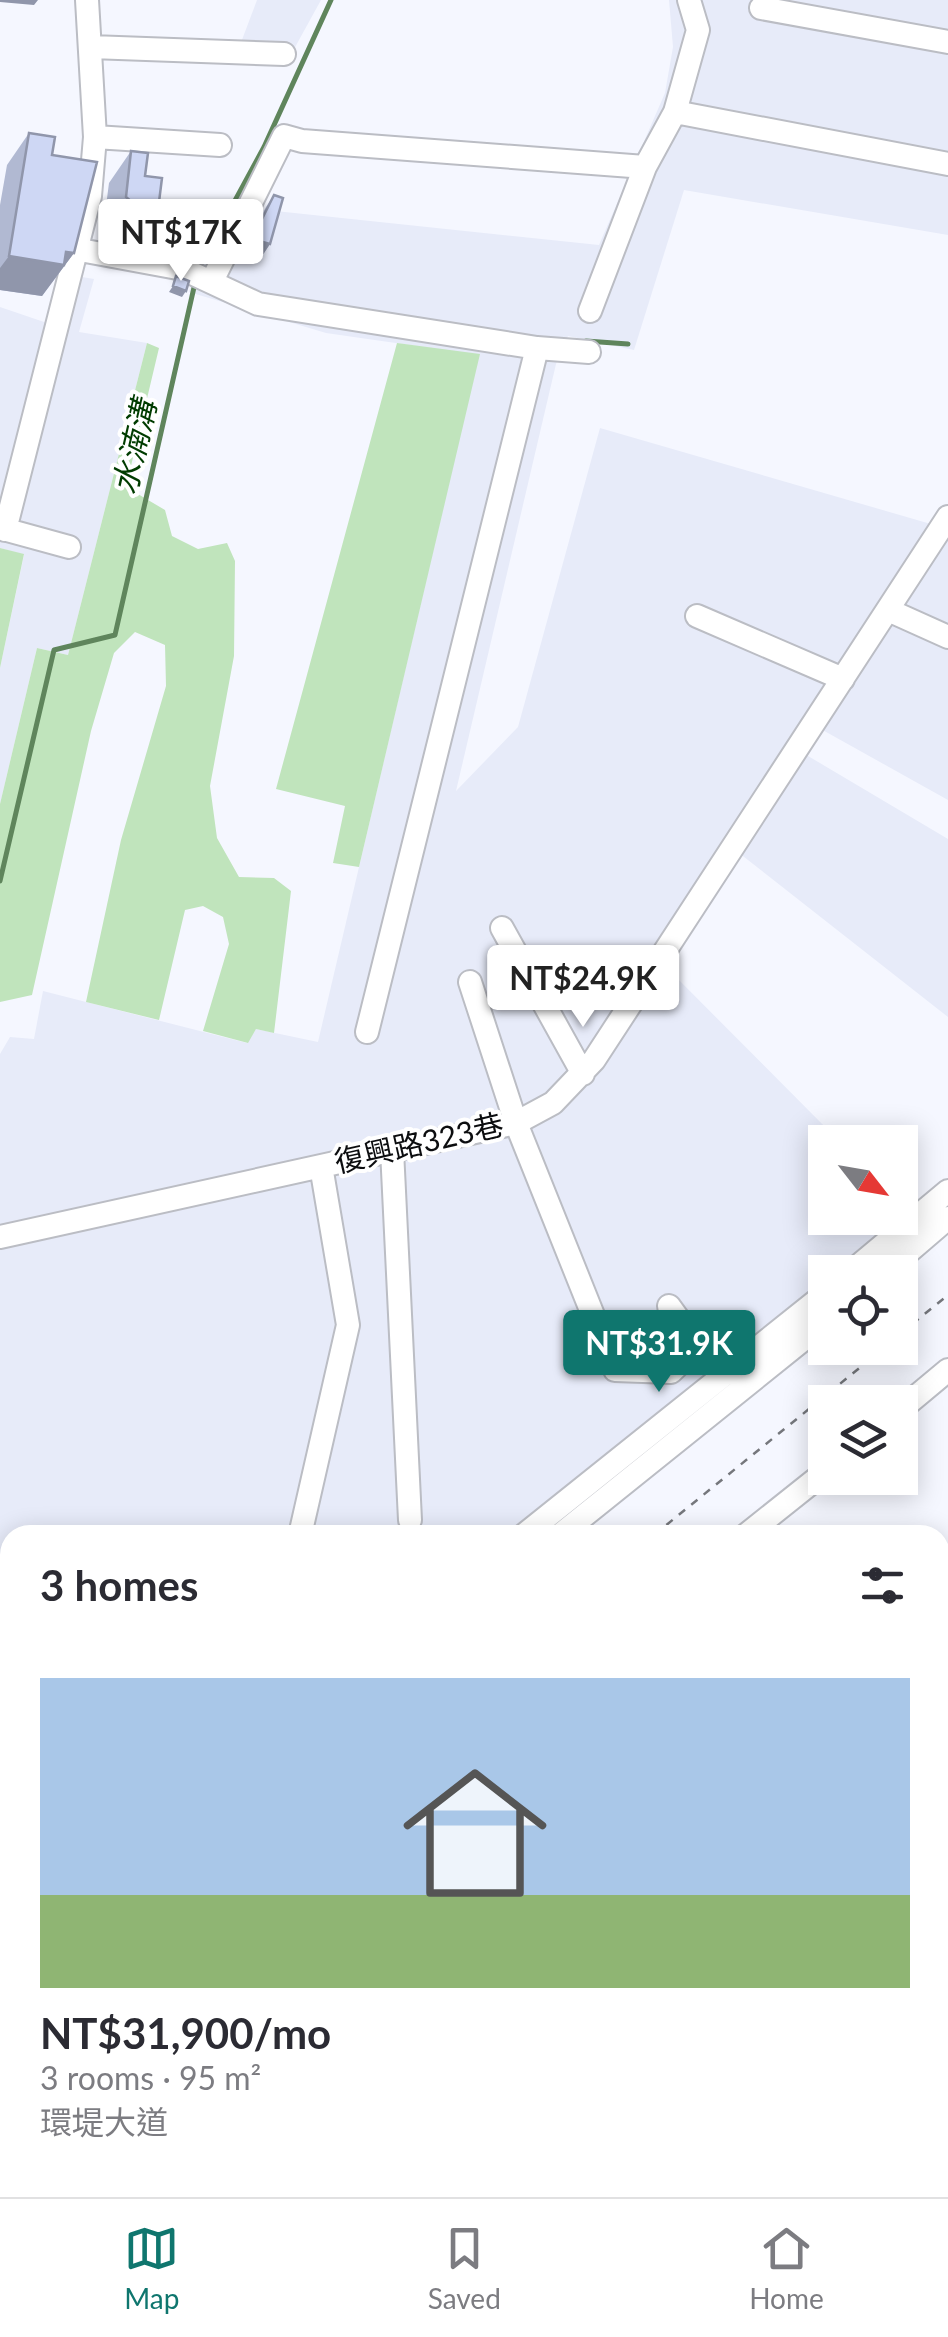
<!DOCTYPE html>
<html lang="en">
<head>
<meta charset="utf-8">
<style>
	:root { --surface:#fff; --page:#f7f7f7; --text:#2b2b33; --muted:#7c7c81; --line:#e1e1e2; --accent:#0f766e }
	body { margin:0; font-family:Lato,"Noto Sans TC",sans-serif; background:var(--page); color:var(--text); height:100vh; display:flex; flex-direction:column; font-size:38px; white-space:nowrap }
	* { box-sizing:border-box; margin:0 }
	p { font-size:32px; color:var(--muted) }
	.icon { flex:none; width:55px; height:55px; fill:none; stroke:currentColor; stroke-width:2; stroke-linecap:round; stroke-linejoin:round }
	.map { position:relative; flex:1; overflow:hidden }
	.panel { position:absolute; left:0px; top:1525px; width:950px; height:672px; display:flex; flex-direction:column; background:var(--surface); border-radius:30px 30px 0 0; box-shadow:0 5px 25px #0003 }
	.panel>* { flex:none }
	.needle { width:65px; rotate:121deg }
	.fabs { position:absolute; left:808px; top:1125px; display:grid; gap:20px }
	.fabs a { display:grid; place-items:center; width:110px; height:110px; border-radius:0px; background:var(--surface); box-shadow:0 5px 25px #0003; font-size:50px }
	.price { position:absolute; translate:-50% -85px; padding:0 22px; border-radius:10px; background:#fff; color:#222; font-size:32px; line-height:65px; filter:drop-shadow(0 2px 5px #0008) }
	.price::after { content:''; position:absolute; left:50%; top:60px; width:30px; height:22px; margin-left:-15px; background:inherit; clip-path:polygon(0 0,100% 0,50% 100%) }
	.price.on { background:var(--accent); color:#fff }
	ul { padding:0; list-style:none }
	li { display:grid; align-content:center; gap:20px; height:530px; padding:0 40px }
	li span { display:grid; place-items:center; height:310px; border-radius:0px; color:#555 }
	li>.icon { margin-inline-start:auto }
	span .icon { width:180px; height:180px; fill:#fffc; stroke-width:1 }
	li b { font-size:42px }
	h2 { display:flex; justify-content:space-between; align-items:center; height:120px; padding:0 40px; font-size:42px }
	.dock { display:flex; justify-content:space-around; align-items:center; height:140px; border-top:2px solid var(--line); background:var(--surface); font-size:28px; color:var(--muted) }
	.dock a { display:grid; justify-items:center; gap:5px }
	.dock .on { color:var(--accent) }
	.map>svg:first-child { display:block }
	.built { fill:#e7ebf9 }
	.green { fill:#c0e4bc }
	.water { fill:#83b97d; stroke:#5f855c; stroke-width:2.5 }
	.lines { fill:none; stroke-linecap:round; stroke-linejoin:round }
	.stream { stroke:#5f855c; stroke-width:5 }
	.minor-casing { stroke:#bbbdc4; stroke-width:26 }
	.path { stroke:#75777c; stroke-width:2.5; stroke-dasharray:8 8; stroke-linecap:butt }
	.minor { stroke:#fff; stroke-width:22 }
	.wall { fill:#b1b9d2 }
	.shaded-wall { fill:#9096ab }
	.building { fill:#ced7f4; stroke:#9096ab; stroke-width:2.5 }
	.labels { text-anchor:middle; stroke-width:8; stroke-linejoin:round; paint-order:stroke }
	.street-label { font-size:30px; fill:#0c0d0f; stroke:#fff }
	.water-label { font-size:32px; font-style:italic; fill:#003c00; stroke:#fff }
</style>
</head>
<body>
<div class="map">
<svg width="948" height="2197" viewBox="0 0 948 2197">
	<rect width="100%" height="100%" fill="#f5f7ff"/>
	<path class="built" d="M257,0H321L288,60L237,53Z
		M669,0H948V235L684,190L634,350L568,336L556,364L456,791L518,727L600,428L948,529V800L819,728L803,753L948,839V1017L739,853L661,962L840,1142H825V1218H900V1203L910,1213L837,1272H825V1283L509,1535H10V1902L0,1909V1054L10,1037L34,1039L43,991L247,1043L256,1029L318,1042L479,355L326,333L189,292L217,205L599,245L665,93L673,47Z
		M70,275L94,279L79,332L147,343L68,655L37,648L0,804V668L24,555L0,548V307L47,323Z"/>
	<path class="green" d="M147,343L159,348L126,487L165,510L172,536L198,549L227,543L235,561L234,656L210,786L217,838L239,877L274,878L291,891L274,1033L256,1029L248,1043L203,1031L229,944L223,917L203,906L185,910L159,1020L86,1002L121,840L166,686L165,645L135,632L114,653L91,731L32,995L0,1002V804L37,648L68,655Z
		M397,343L480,354L359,867L333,863L345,806L276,789Z
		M0,548L24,554L0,668Z
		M948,1709V1973L940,1980V1717Z
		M403,2188H702L691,2197H390Z"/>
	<path class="water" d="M948,2087V2197H827L837,2188H940V2094Z"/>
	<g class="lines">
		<path class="stream" d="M199,267L264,147L331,0
			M586,341L628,344
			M0,881L54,650L115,635L195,283"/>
		<defs>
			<path id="minor" d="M689,0L698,30L675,112L948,164
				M761,8L948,42
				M91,47L284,54
				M95,137L220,145
				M80,250L183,269L258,304L537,348L589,352
				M212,281L284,136L302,141L645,167
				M590,311L645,167L675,112
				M0,528L69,547
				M5,530L90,196L95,137L87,0
				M888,610L948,637
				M697,616L843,679
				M502,928L583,1074
				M470,982L516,1123L615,1370L671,1372L698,1346L713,1348L730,1373
				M367,1032L537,348
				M392,1150L410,1520
				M0,1237L516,1123L553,1103L594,1060L948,517
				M851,1272L948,1191
				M885,1272L948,1218
				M669,1306L698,1346
				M900,1410L948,1370
				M300,1535L348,1325L321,1166
				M524,1535L825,1294
				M560,1535L825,1322
				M746,1535L825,1472
				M0,1760L10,1762
				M10,1881V1904
				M0,1926L10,1919
				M0,1949L10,1942
				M0,2089L10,2083"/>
		</defs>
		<use href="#minor" class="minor-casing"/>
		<path class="path" d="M900,1334L948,1295
			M654,1535L884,1348
			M940,1714L948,1706
			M0,2019L10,2012
			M373,2197L385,2188"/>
		<use href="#minor" class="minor"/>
	</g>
	<path class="wall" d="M29,133L52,155L74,253L42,296L0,290V205L7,165Z
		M131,151L145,176L158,210L135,242L117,240L103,229L109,183Z
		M274,195L270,244L262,256L244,251L266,207Z"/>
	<path class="shaded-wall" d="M0,0H38L34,5L0,2Z
		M139,208L158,210L135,242L117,240Z
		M252,239L270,244L262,256L244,251Z
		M66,252L74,253L42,296L0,290V268L9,256Z
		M173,286L186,291L182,297L169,292Z"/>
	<path class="building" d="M29,133L55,137L52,155L97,162L74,253L66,252L64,265L9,256Z
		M131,151L148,153L145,176L162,178L158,210L139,208L126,197Z
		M274,195L283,198L270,244L252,239Z
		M176,276L189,281L186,291L173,286Z"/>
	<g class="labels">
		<g class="street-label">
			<text transform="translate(419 1144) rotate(-13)" y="10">復興路323巷</text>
		</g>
		<g class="water-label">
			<text transform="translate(135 447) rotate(-77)" y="11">水湳溝</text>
		</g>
	</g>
</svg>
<div class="fabs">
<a><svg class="needle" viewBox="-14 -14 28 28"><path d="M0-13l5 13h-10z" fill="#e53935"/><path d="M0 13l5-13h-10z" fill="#7c7c81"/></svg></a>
<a><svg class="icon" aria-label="locate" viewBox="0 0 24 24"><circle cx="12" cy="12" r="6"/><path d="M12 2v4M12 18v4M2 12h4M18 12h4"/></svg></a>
<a><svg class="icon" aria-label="layers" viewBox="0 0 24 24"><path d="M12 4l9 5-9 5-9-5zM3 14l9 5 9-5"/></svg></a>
</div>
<b class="price" style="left:181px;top:284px">NT$17K</b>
<b class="price" style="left:583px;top:1030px">NT$24.9K</b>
<b class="price on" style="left:659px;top:1395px">NT$31.9K</b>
<section class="panel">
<h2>3 homes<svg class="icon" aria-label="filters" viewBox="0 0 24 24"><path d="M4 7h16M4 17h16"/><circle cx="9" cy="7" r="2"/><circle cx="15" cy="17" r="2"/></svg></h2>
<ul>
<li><span style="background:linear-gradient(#a9c7e8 70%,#8fb573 0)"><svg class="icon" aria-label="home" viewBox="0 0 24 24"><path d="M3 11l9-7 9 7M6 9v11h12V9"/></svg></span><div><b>NT$31,900/mo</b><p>3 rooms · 95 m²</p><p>環堤大道</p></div></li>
</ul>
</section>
</div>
<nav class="dock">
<a class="on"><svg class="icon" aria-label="map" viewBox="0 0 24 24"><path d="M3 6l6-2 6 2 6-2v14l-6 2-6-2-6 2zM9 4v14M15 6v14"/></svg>Map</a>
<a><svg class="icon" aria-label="saved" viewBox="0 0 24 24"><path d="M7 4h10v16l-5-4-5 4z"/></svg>Saved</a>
<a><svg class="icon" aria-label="home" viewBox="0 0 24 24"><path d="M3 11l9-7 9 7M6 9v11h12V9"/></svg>Home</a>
</nav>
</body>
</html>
